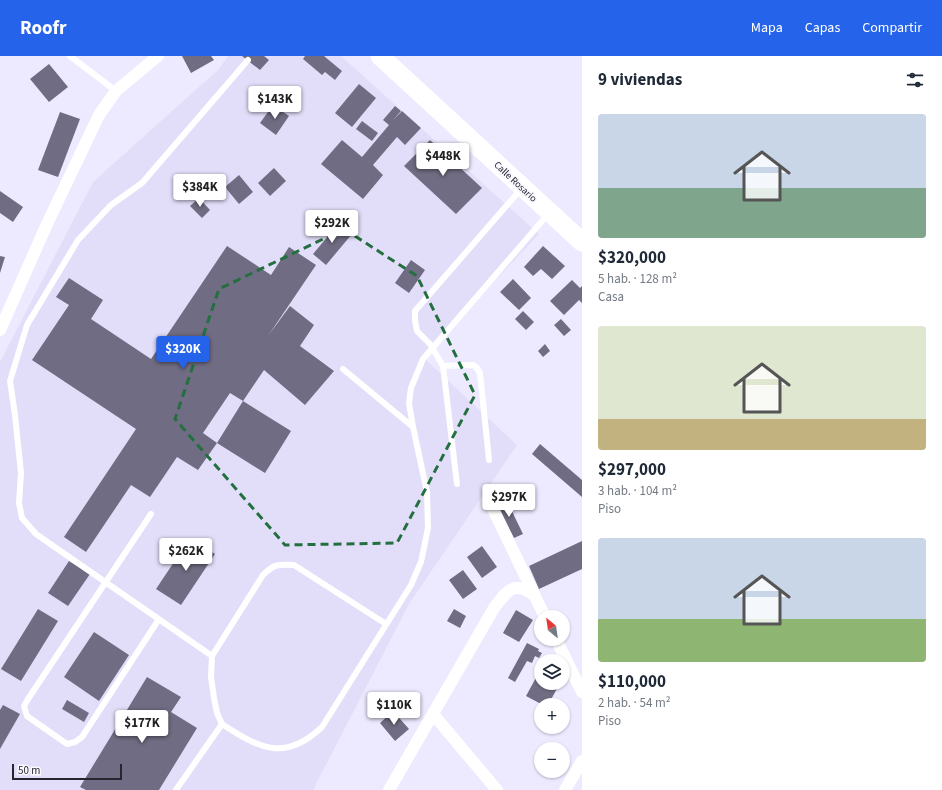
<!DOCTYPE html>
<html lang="es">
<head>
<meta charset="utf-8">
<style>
	:root { --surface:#fff; --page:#f6f6f7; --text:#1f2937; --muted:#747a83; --accent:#2563eb }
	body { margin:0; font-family:"Source Sans 3",sans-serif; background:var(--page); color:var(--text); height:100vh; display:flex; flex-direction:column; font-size:15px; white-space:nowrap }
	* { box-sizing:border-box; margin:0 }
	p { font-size:13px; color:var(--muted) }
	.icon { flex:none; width:22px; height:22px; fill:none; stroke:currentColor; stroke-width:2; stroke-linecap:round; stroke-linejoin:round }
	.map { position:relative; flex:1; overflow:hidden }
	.panel { display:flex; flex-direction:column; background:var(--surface); width:360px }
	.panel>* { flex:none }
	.needle { width:26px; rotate:331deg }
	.buttons { position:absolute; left:534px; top:554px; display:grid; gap:8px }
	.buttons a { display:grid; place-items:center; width:36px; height:36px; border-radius:50%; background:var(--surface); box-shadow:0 1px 3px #0004; font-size:20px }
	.scale { position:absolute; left:12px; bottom:10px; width:110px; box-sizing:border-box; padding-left:4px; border:2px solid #27252f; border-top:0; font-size:11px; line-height:14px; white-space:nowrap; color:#27252f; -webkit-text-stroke:3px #faf9ff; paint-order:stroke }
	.price { position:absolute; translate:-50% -34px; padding:0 9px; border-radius:4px; background:#fff; color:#222; font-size:13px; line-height:26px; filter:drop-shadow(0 1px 2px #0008) }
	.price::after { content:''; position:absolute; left:50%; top:24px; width:12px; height:9px; margin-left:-6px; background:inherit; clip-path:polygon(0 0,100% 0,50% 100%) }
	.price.selected { background:var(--accent); color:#fff }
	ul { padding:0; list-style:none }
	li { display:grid; align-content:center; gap:8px; height:212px; padding:0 16px }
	li span { display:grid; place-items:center; height:124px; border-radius:4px; color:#555 }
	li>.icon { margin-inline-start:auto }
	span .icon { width:72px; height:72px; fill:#fffc; stroke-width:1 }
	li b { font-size:17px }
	h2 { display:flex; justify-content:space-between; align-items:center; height:48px; padding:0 16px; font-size:17px }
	header { display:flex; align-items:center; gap:24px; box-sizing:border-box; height:56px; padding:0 20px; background:var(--accent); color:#fff }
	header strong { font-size:19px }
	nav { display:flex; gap:22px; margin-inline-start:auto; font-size:14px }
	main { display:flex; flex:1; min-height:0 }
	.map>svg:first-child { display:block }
	.built { fill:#e2def9 }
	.building { fill:#706c83 }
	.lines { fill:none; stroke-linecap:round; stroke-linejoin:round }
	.lane { stroke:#fff; stroke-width:6 }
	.street { stroke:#fff; stroke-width:12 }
	.primary { stroke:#fff; stroke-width:19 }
	.marked { fill:none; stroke:#236f3f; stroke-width:3; stroke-dasharray:8 5; stroke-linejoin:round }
	.labels { text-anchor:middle; stroke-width:4; stroke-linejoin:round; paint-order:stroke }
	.street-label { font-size:10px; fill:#27252f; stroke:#faf9ff }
</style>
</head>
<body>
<header>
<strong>Roofr</strong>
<nav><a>Mapa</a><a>Capas</a><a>Compartir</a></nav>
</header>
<main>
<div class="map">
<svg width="582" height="734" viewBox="0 0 582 734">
	<rect width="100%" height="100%" fill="#edeaff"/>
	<path class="built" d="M228,0H341L539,178L423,301L517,389L409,548L313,734H0V306L93,126L219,13Z"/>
	<path class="building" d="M182,0H211L214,4L191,17Z
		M242,0H264L269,4L260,14Z
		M305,0H324L342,15L335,24L325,16L322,19L303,3Z
		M49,8L68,31L49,46L30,23Z
		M359,28L376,42L352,71L335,57Z
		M273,49L289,60L276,79L260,67Z
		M395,50L401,55L393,64L402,55L421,72L405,89L397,81L373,109L383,119L363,143L321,108L342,84L362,101L389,69L383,64Z
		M60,56L80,63L58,121L38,114Z
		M362,65L378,77L372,85L356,73Z
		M430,84L482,132L456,158L404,110Z
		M274,112L286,125L270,140L258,127Z
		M239,119L253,136L239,148L225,131Z
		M0,135L23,151L13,166L0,157Z
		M199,142L210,154L202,162L190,150Z
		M339,167L352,178L326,209L313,198Z
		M227,190L271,219L289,191L316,209L268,280L290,250L314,269L300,290L334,315L305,349L264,314L243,345L230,337L203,377L217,387L198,414L177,401L150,441L131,429L86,496L64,481L136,373L32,304L69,249L56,241L69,222L103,244L91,263L151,303Z
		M543,190L565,210L552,223L541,213L533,220L524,211Z
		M0,200L5,201L0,217Z
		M411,204L425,214L409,237L395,227Z
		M513,223L531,242L519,254L500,236Z
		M572,224L580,232L582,230V247L579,244L564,259L550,245Z
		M523,255L534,266L526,274L515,263Z
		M561,263L571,274L564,280L554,269Z
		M545,288L550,295L543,301L538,295Z
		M243,345L291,375L265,417L217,387Z
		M540,388L582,424V441L532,398Z
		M505,441L523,478L514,482L496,446Z
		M190,482L215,498L181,549L156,533Z
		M582,485V513L539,533L529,510Z
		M482,490L497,511L482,522L467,501Z
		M69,505L90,518L68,550L48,537Z
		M463,514L477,533L463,543L449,524Z
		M38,553L58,565L21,625L1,613Z
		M454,553L466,560L460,572L447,565Z
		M516,554L533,564L519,586L503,577Z
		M94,576L129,599L99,645L64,621Z
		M527,587L539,593L538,595L542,597L539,602L535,600L532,607L527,605L515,626L508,622Z
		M538,618L541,619V627H555L559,629L548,649H543L526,640Z
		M147,621L181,641L171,656L197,672L159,734H86L80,731Z
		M67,644L89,657L84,666L62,653Z
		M3,649L20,658L0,693V654Z
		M393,655L409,673L395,685L380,667Z"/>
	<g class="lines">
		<path class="lane" d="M70,0L116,35
			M443,310L473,309L476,311L480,317L489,404
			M343,313L413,371
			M457,428L443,310L430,288L417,275L415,264V255L521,133
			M151,458L28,643L24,650L27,660L67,688L75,686L82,681L159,563
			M212,600L36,478L22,462L19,447L21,417L15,359L10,325L27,269L78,184L111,149L142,127L248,4
			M222,668L217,657L214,642L211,621L212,600L263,519C274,508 278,508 294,509L386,568
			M176,734L222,668C260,693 285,706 322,671L411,529L421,506L428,472L427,436L413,371L409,347L411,332L423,303L549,157"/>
		<path class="street" d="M0,274L47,168L99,59L116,35L158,0
			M493,453L545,561
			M556,583L582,636
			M433,658L497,734
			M389,734L494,552C507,535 513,524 534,539
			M565,734L582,705"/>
		<path class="primary" d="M380,0L582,186"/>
	</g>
	<path class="marked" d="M344,173L417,220L475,339L397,487L285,489L175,363L219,233Z"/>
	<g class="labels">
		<g class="street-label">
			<text transform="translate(516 125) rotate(43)" y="4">Calle Rosario</text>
		</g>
	</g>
</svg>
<div class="buttons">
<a><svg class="needle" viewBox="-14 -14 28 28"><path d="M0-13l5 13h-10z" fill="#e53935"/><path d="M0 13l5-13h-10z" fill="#747a83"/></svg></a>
<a><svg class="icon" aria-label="layers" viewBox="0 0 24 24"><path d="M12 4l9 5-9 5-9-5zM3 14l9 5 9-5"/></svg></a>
<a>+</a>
<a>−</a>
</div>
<div class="scale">50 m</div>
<b class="price" style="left:275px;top:64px">$143K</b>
<b class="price" style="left:443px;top:121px">$448K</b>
<b class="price" style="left:200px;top:152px">$384K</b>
<b class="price" style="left:332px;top:188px">$292K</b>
<b class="price selected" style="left:183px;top:314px">$320K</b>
<b class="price" style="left:509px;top:462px">$297K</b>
<b class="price" style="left:186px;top:516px">$262K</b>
<b class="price" style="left:394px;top:670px">$110K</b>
<b class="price" style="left:142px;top:688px">$177K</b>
</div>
<section class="panel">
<h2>9 viviendas<svg class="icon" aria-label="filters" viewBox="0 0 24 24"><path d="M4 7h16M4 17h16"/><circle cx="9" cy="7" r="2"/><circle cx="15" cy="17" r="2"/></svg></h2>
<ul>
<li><span style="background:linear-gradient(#c9d6e8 60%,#7fa58c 0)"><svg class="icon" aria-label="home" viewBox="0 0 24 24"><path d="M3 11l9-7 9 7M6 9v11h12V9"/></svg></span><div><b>$320,000</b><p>5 hab. · 128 m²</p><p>Casa</p></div></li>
<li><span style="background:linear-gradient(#dfe7d0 75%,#c2b280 0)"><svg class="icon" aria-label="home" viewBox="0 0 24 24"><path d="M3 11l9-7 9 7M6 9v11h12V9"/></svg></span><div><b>$297,000</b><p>3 hab. · 104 m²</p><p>Piso</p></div></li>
<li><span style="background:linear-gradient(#c9d6e8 65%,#8fb573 0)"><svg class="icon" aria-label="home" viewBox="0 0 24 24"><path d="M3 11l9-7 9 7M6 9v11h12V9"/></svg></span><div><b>$110,000</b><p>2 hab. · 54 m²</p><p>Piso</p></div></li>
</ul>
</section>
</main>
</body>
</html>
